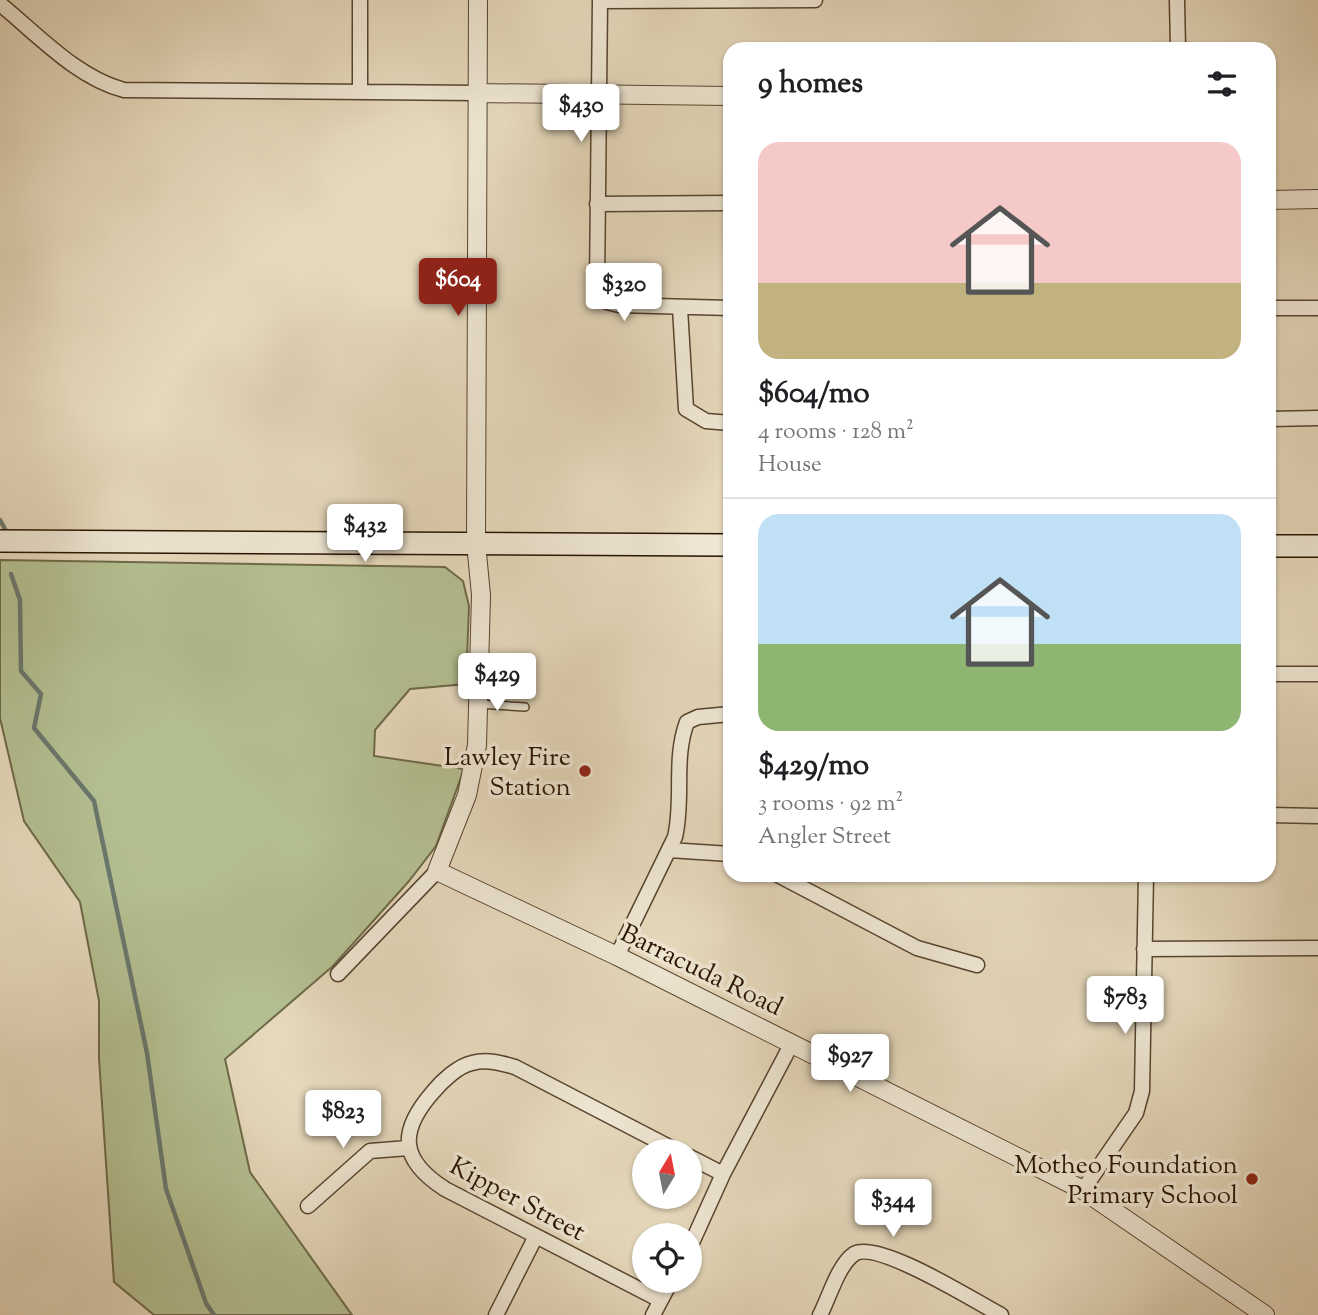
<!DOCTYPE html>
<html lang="en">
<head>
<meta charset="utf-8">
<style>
	:root { --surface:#fff; --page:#f2f2f2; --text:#202124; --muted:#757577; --line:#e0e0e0; --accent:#8f2418 }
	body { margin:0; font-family:"Sorts Mill Goudy",serif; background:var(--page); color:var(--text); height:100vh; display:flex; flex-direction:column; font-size:26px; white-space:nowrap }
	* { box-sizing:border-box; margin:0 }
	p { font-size:23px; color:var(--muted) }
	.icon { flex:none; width:38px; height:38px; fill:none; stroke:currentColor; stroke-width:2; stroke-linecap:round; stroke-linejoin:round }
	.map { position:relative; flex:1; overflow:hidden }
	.sheet { position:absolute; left:723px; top:42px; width:553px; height:840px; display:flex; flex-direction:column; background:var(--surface); border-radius:21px; box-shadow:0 2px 5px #0004 }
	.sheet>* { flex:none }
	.needle { width:46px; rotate:10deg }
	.controls { position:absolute; left:632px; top:1139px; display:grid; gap:14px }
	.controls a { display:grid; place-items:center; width:70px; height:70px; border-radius:50%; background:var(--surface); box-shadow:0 2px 5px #0004; font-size:35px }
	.price { position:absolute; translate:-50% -60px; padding:0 16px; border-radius:7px; background:#fff; color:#222; font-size:23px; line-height:46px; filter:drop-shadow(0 2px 4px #0008) }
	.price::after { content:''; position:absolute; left:50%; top:42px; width:21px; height:16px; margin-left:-10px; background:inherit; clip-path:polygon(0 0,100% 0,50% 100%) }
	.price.current { background:var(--accent); color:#fff }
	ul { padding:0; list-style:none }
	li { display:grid; align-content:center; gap:14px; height:371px; padding:0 35px }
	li+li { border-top:2px solid var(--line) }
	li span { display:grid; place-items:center; height:217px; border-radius:21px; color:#555 }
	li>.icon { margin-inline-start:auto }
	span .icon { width:126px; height:126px; fill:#fffc; stroke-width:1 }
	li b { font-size:30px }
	h2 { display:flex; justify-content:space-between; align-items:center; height:84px; padding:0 35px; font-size:30px }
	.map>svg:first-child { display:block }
	.green { fill:#b4bf91; stroke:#6e6948; stroke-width:2 }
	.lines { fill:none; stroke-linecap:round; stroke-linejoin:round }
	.stream { stroke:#6a776d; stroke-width:4.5 }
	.service-casing { stroke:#58442f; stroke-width:10 }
	.minor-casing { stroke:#58442f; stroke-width:17 }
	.tertiary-casing { stroke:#58442f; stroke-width:20 }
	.secondary-casing { stroke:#291300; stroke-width:24 }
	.service { stroke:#eee6d3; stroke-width:7 }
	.minor { stroke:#eee6d3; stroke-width:14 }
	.tertiary { stroke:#eee6d3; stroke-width:18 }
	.secondary { stroke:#eee6d3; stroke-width:21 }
	.poi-dot { fill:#8f2418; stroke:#eee6d3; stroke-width:2.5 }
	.labels { text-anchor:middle; stroke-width:7; stroke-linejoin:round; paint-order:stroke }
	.poi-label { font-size:26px; fill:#291300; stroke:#eee6d3; text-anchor:end }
	.street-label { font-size:26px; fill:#291300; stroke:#eee6d3 }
</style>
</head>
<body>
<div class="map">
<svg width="1318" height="1315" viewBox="0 0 1318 1315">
	<rect width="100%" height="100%" fill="#e5d8bb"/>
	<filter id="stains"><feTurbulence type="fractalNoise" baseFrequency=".00286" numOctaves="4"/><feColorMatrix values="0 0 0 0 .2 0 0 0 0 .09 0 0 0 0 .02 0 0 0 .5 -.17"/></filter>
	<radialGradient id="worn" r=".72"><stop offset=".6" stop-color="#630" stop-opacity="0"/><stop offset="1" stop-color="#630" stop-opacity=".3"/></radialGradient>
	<path class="green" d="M0,560L445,567L463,581L469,606L466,684L410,689L375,730L374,756L464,769L436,846L409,881L333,966L225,1059L250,1172L352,1315H154L114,1282L99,1059V1001L80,902L24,821L0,718Z"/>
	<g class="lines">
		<path class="stream" d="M0,520L5,529
			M11,574L20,600L21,671L41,694L34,728L94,801L147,1053L166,1189L206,1303L214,1315"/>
		<defs>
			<path id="service" d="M478,704L525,707"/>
			<path id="minor" d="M600,0L597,288L607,302L619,305L730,308
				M1177,0L1178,49
				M600,1L815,0
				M0,4C37,34 77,78 124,90L478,93
				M360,91V0
				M597,204L730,203
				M680,308L686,409L706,421L730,423
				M1269,308H1318
				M1269,419L1318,418
				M1269,674H1318
				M1269,815L1318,816
				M669,850L730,854
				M778,875L917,948L977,965
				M1144,949L1318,948
				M617,956L675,837C684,799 673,759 687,722L698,717L730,714
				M338,974L437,871
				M690,1157L723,1174
				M1083,1190L1136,1113L1142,1091L1146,875
				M308,1206L370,1151L408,1148
				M690,1247L723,1174L792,1043
				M660,1300L445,1189C400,1160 398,1132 433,1092C442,1081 458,1066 472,1063C487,1059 501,1063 515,1067L679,1152
				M496,1315L536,1236
				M653,1315L671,1281
				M820,1315C829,1298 838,1265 854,1254C877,1239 976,1302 1001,1315"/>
			<path id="tertiary" d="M478,0L476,543L481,595L477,745L467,795L437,871L617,956L1083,1190L1265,1315
				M478,93L730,96
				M1269,200L1318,199"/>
			<path id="secondary" d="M0,541L730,545
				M1269,546H1318"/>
		</defs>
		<use href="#service" class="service-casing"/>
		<use href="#minor" class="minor-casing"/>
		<use href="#tertiary" class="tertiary-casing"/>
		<use href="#secondary" class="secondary-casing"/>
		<use href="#service" class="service"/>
		<use href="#minor" class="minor"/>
		<use href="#tertiary" class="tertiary"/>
		<use href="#secondary" class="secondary"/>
	</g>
	<g class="poi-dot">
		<circle cx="585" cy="771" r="7"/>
		<circle cx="1252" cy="1179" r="7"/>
	</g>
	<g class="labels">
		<g class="poi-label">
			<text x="571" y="765">Lawley Fire<tspan x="571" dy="30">Station</tspan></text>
			<text x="1238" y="1173">Motheo Foundation<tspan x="1238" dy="30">Primary School</tspan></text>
		</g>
		<g class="street-label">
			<text transform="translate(702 969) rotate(26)" y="9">Barracuda Road</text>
			<text transform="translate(518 1198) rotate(28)" y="9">Kipper Street</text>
		</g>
	</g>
	<rect width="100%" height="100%" filter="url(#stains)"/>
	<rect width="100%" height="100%" fill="url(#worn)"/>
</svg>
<div class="controls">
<a><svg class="needle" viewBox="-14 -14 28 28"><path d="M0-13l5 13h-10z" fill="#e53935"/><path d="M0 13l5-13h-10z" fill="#757577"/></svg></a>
<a><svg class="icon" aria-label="locate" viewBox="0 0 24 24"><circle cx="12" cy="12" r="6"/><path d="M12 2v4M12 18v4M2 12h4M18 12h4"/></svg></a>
</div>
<b class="price" style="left:581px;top:144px">$430</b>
<b class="price current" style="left:458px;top:318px">$604</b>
<b class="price" style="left:624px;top:323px">$320</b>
<b class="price" style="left:365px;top:564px">$432</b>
<b class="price" style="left:497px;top:713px">$429</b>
<b class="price" style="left:1125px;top:1036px">$783</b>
<b class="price" style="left:850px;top:1094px">$927</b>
<b class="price" style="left:343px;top:1150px">$823</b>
<b class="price" style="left:893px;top:1239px">$344</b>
<section class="sheet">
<h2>9 homes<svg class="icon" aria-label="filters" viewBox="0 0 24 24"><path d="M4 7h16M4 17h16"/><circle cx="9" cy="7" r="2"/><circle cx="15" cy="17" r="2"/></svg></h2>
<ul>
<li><span style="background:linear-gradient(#f6c9c9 65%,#c2b280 0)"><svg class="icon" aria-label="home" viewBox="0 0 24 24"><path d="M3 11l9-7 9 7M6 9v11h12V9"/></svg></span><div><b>$604/mo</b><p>4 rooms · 128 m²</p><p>House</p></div></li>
<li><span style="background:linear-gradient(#bfe0f5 60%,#8fb573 0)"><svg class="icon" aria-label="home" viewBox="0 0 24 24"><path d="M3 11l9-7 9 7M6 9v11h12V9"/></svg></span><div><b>$429/mo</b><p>3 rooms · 92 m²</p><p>Angler Street</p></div></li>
</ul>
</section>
</div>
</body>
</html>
